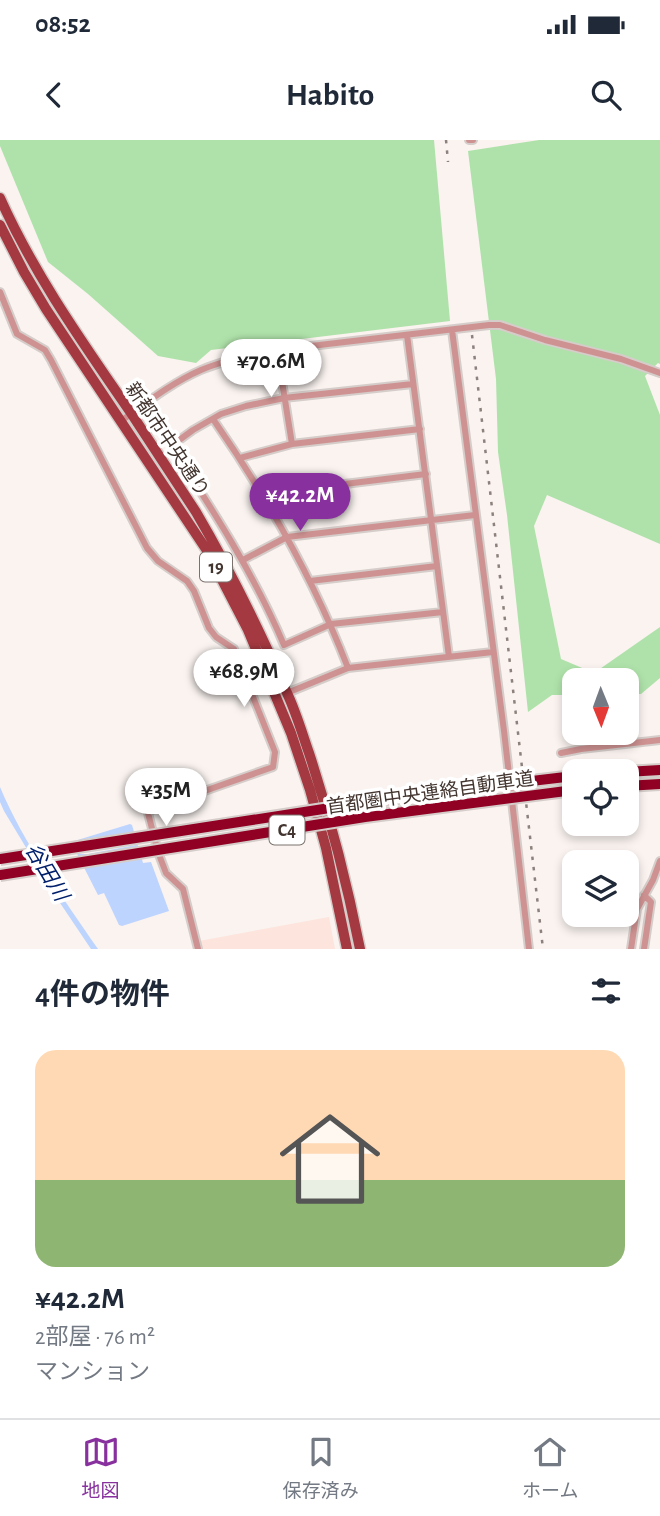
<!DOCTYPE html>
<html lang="ja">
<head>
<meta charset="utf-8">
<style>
	:root { --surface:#fff; --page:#f2f2f3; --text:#1f2937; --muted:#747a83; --line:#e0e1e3; --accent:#88319e }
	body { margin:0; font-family:"Alegreya Sans","Noto Sans JP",sans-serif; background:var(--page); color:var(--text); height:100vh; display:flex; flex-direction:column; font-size:26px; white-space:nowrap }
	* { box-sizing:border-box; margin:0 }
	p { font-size:23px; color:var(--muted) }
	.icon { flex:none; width:38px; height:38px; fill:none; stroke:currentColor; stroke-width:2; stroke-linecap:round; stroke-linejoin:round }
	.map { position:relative; height:809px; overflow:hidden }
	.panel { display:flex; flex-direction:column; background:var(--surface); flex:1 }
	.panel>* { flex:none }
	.needle { width:46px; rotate:179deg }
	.controls { position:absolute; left:562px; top:528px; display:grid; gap:14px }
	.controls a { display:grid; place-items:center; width:77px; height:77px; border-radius:14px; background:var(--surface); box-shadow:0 4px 10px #0003; font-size:35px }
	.price { position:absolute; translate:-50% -60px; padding:0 16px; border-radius:24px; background:#fff; color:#222; font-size:23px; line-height:46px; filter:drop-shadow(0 2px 4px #0008) }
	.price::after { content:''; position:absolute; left:50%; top:42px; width:21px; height:16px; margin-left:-10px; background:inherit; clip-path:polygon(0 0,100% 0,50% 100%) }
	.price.current { background:var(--accent); color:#fff }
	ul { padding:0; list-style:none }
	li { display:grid; align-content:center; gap:14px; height:371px; padding:0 35px }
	li span { display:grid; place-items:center; height:217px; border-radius:21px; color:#555 }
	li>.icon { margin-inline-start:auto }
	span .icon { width:126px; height:126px; fill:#fffc; stroke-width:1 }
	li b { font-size:30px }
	h2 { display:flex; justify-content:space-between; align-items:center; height:84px; padding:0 35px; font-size:30px }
	.status { display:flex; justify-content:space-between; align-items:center; height:49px; padding:0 35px; background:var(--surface); direction:ltr }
	.status svg { height:19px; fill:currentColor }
	header { display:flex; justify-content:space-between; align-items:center; height:91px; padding:0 35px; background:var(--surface); font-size:32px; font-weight:700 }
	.tabs { display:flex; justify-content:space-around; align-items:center; height:98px; border-top:2px solid var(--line); background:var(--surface); font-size:19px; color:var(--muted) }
	.tabs a { display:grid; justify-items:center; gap:4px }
	.tabs .current { color:var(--accent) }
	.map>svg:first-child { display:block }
	.commercial { fill:#fde4dc }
	.green { fill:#afe2aa }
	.water { fill:#bdd4fe }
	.pier { fill:#faf3f0 }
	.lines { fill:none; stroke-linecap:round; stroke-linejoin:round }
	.minor-casing { stroke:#d5cdc9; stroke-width:10 }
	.primary-casing { stroke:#d5cdc9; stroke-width:13 }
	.motorway-casing { stroke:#d5cdc9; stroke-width:14 }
	.minor { stroke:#cf9292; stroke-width:6 }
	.primary { stroke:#a43941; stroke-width:10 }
	.motorway { stroke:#910124; stroke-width:10 }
	.rail { stroke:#8c817c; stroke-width:2.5; stroke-dasharray:3.5 7; stroke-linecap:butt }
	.motorway-bridge-casing { stroke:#d5cdc9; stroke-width:14; stroke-linecap:butt }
	.motorway-bridge { stroke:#910124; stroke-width:10 }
	.labels { text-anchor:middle; stroke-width:7; stroke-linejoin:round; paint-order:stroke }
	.shield { fill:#fff; stroke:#7b726d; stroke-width:2 }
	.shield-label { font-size:18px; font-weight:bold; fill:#43352f }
	.street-label { font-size:19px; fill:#43352f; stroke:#fff }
	.water-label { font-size:21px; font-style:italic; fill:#00206b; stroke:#fff }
</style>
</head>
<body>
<div class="status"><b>08:52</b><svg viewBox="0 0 49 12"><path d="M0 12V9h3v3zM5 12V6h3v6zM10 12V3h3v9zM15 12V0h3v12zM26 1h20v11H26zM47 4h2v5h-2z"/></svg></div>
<header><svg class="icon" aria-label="back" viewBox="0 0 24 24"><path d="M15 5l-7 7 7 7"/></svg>Habito<svg class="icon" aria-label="search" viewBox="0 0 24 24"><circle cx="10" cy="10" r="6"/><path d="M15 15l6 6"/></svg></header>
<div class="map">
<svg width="660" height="809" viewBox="0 0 660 809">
	<rect width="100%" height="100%" fill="#faf3f0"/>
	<path class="commercial" d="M329,777L335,809H202L199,801Z"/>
	<path class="green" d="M0,0H434L450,181L211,210L196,223L158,216L88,154L48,122L0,6Z
		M539,0H660V224L658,223L645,236L660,275V404L547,355L534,386L561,519L594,533L660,487V538L641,554H627L626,541H574V555H552L528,572L507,375L498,312L496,239L468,11Z"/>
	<path class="water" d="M0,647C24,704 63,758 98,809H91L54,754L4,671L0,662Z
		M130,684L132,685L143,723L151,722L169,771L122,786L119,785L104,753L98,755L71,702Z"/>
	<path class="pier" d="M138,692L141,704L88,714H73L68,703L81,701L85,699Z"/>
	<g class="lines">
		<defs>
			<path id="minor" d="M469,0H473
				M0,152L17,194L45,210L51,220L147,408L158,421L187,441L194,451L209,488L216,497L234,509L275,612L273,627L153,669L148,673L158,712L166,733L183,749L198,809
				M452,190L504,591L529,809
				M407,195L449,517
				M277,210L292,304
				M413,244L284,258L246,266L221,274L193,290L171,306C213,370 254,434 284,505L331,484L443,472
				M213,279C267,357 314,440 348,528
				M121,281C146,263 173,242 201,230C220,222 240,217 260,212L489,185H500L545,200L621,219L660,233
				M240,318L292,304L420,289
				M265,358L304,349L426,334
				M243,420L287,397L475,375
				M310,441L437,426
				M287,553L348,528L493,512
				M561,613L581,609L660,600
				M644,755L651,762L644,809
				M631,809L637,769L653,740L660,721"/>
			<path id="primary" d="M0,58C35,136 83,203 131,273C153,306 174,339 196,372C230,430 260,491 287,553C296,572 302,593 309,613C330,677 347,743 360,809
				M0,85L24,132L46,169L206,409L248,490L291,593L310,650L326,708L347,809"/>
			<path id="motorway" d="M626,632L660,630
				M626,646L660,644"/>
		</defs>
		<use href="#minor" class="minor-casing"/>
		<use href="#primary" class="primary-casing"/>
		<use href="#motorway" class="motorway-casing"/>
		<use href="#minor" class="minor"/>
		<use href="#primary" class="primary"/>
		<use href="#motorway" class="motorway"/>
		<path class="rail" d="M446,0L448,22
			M472,195L543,809"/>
		<defs>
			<path id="motorway-bridge" d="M0,719L362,663L455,650L574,636
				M0,735L365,677L574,650"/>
		</defs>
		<use href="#motorway-bridge" class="motorway-bridge-casing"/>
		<use href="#motorway-bridge" class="motorway-bridge"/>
	</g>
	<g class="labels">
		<g class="shield">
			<rect x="200" y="412.5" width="32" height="29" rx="5"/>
			<rect x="269.5" y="675.5" width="35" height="29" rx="5"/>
		</g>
		<g class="shield-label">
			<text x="216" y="433">19</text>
			<text x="287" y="696">C4</text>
		</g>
		<g class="street-label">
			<text transform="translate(168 299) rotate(56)" y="7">新都市中央通り</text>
			<text transform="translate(430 652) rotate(-8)" y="7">首都圏中央連絡自動車道</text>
		</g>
		<g class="water-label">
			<text transform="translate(47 732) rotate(59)" y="7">谷田川</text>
		</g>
	</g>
</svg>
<div class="controls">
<a><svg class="needle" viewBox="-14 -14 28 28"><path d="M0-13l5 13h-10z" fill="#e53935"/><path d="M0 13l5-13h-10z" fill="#747a83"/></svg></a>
<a><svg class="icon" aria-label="locate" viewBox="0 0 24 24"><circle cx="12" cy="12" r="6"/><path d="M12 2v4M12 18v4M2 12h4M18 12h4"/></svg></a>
<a><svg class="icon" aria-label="layers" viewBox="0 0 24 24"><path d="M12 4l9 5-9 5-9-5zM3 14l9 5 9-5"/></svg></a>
</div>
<b class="price" style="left:271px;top:259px">¥70.6M</b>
<b class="price current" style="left:300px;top:393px">¥42.2M</b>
<b class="price" style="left:244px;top:569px">¥68.9M</b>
<b class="price" style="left:166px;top:688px">¥35M</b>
</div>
<section class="panel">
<h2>4件の物件<svg class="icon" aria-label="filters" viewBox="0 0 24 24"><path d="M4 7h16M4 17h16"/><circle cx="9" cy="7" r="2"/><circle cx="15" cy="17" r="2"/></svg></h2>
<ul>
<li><span style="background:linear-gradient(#ffd9b3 60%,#8fb573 0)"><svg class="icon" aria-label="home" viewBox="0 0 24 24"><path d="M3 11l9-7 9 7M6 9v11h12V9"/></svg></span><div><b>¥42.2M</b><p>2部屋 · 76 m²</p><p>マンション</p></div></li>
</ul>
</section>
<nav class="tabs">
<a class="current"><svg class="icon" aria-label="map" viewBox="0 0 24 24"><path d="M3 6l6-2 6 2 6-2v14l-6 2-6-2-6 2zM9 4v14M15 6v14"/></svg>地図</a>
<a><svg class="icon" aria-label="saved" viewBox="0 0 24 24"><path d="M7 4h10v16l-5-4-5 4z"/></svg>保存済み</a>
<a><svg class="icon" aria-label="home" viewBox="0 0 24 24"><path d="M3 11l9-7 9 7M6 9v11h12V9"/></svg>ホーム</a>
</nav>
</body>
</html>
